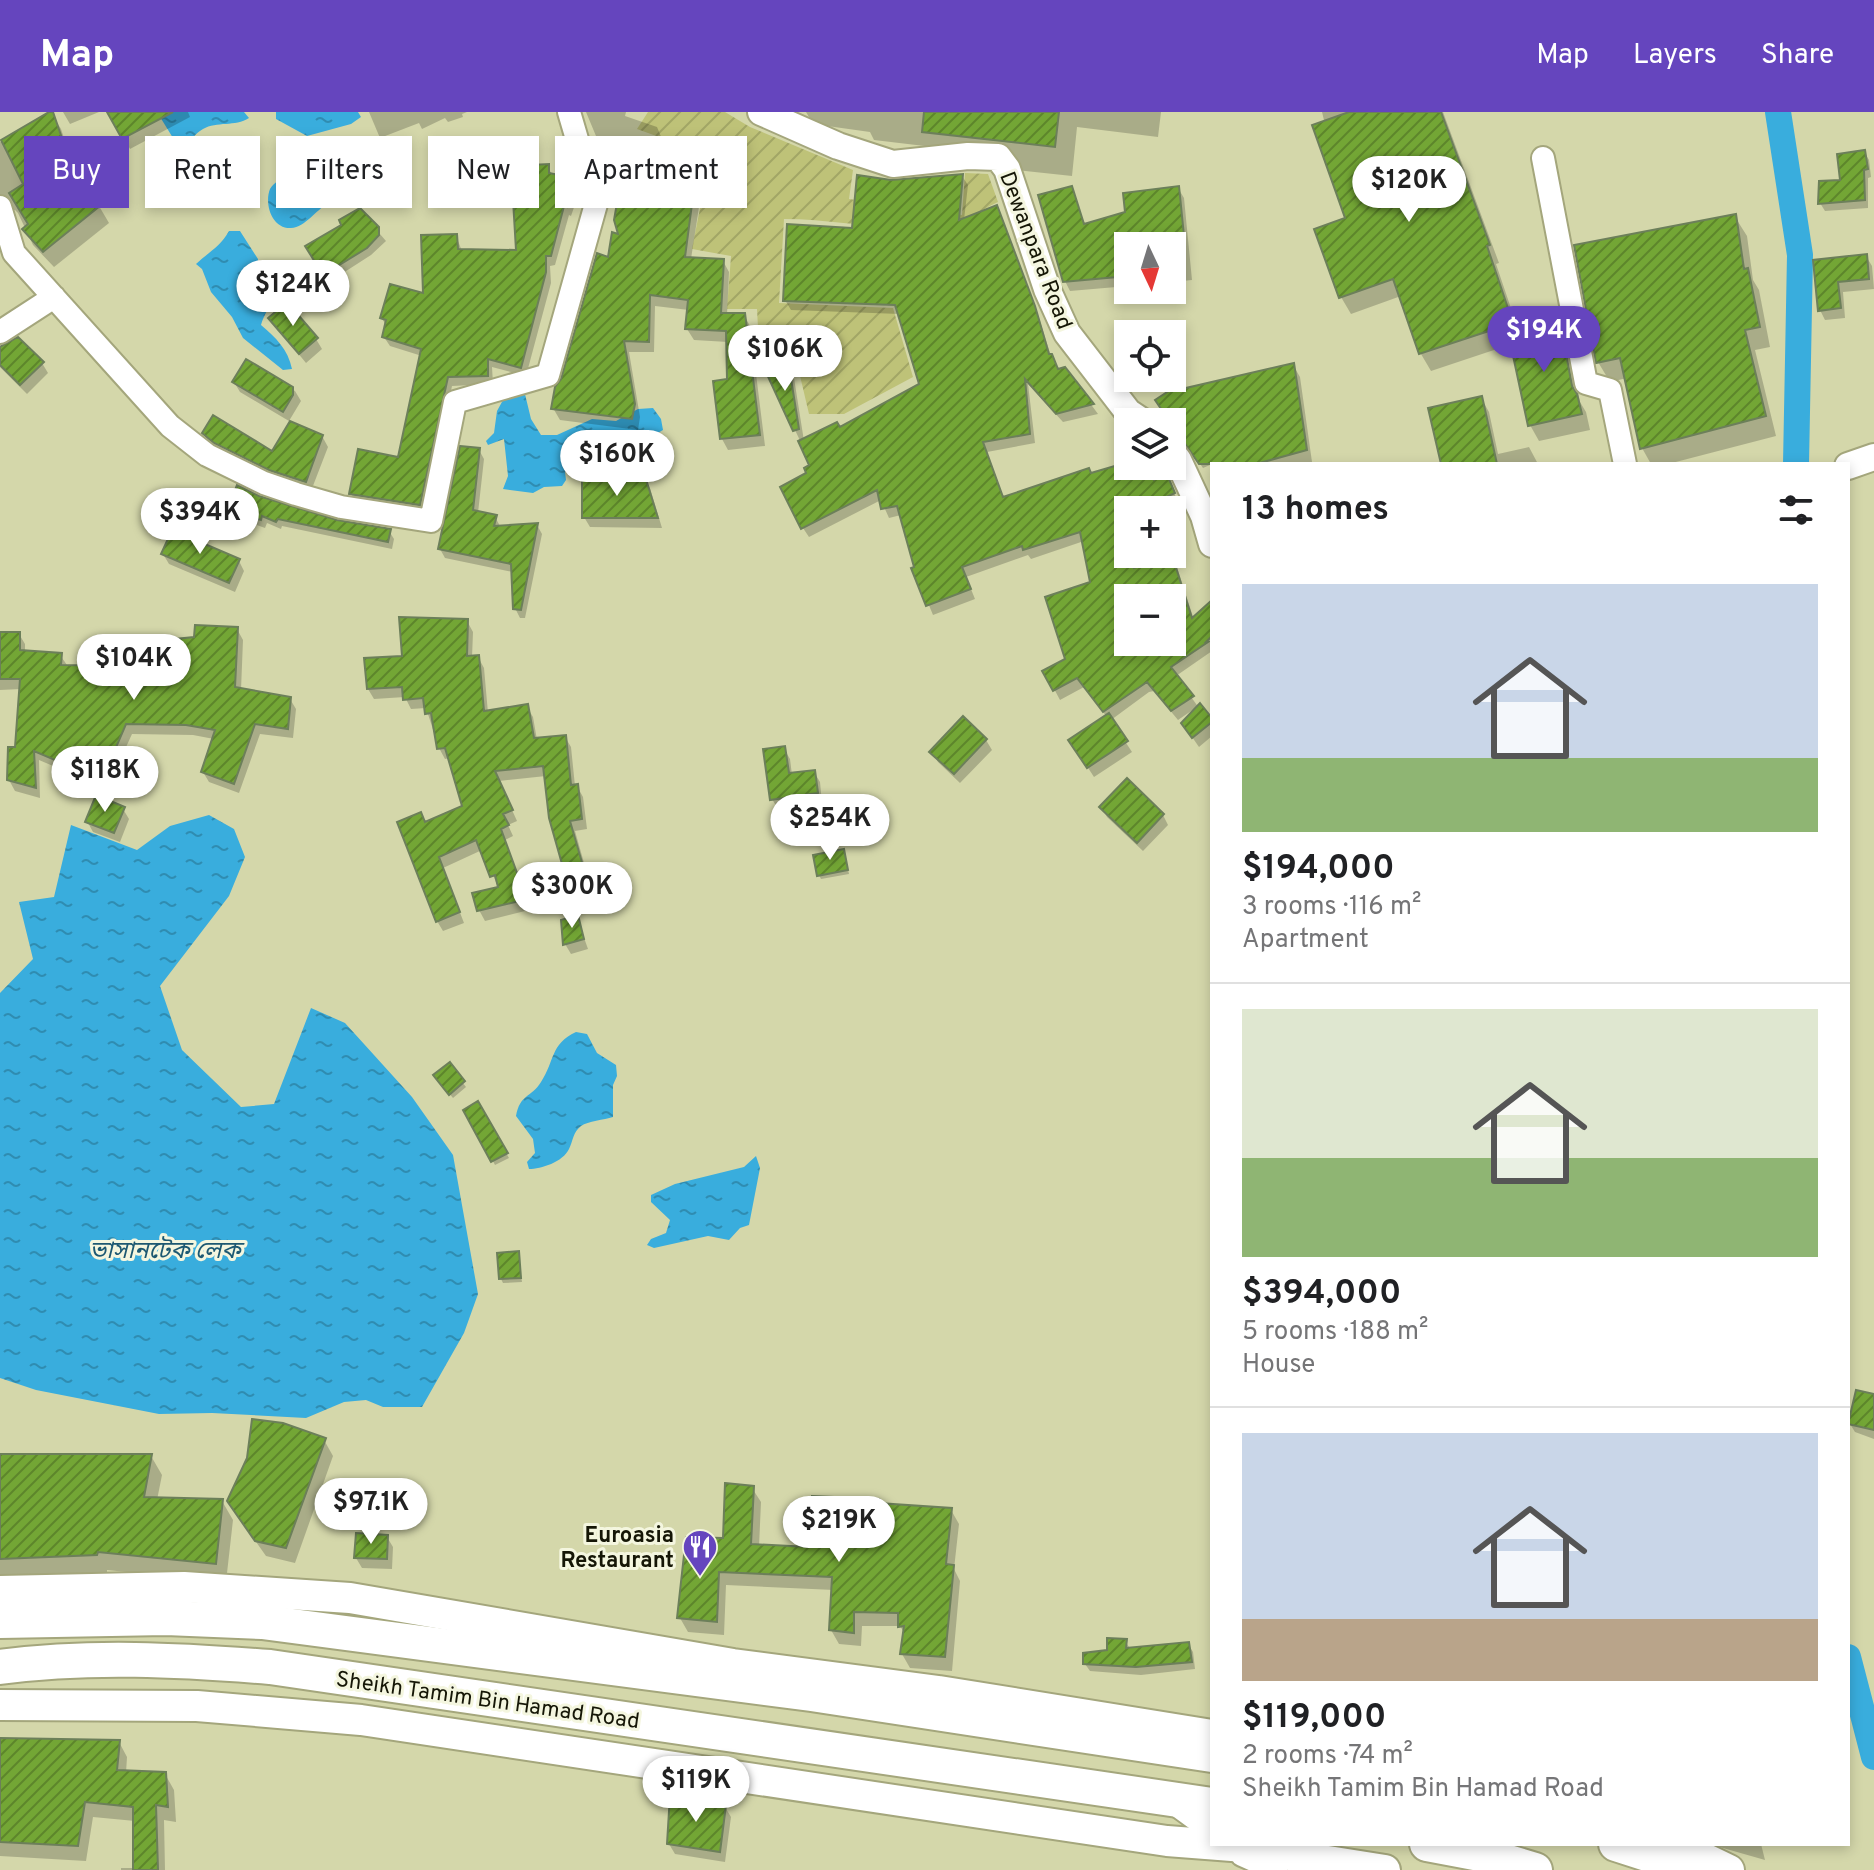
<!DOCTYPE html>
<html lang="en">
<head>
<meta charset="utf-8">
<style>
	:root { --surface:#fff; --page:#f6f6f6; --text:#202124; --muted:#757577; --line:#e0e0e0; --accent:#6545be }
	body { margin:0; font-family:Overpass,"Noto Sans Bengali",sans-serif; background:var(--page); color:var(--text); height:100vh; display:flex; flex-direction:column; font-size:30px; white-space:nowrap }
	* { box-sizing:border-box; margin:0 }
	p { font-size:26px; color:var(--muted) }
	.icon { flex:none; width:44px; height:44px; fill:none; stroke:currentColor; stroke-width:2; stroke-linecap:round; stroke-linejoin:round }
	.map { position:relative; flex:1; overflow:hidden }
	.side { position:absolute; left:1210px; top:350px; width:640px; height:1384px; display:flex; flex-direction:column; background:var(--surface); border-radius:0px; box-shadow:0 4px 12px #0003 }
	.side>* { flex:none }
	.guide { position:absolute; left:24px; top:24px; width:760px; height:72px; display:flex; gap:16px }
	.needle { width:52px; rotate:176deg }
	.fabs { position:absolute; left:1114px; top:120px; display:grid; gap:16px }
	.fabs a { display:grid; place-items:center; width:72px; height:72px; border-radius:0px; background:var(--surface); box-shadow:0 4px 12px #0003; font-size:40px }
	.price { position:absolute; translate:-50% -68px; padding:0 18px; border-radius:28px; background:#fff; color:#222; font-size:26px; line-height:52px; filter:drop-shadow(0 2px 4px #0008) }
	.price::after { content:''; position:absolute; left:50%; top:48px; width:24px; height:18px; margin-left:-12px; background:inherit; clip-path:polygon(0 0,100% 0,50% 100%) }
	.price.active { background:var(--accent); color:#fff }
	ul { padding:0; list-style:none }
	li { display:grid; align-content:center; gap:16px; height:424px; padding:0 32px }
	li+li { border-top:2px solid var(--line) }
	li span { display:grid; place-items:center; height:248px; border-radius:0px; color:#555 }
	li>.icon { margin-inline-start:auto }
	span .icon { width:144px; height:144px; fill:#fffc; stroke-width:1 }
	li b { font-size:34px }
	h2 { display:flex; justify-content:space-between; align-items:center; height:96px; padding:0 32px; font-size:34px }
	.chip { padding:0 28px; border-radius:0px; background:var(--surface); box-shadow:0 4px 12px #0003; font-size:28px; line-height:72px }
	.chip.active { background:var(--accent); color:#fff }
	header { display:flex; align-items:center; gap:48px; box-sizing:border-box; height:112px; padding:0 40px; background:var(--accent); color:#fff }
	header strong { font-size:38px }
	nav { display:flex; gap:44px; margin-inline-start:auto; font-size:28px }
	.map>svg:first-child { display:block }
	.garden { fill:url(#garden-furrows) }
	.water { fill:url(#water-ripples) }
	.shadow { fill:#0003; fill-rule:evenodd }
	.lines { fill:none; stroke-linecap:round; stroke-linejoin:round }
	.canal { stroke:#39addd; stroke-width:26 }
	.building { fill:url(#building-hatch); stroke:#6c7f5a; stroke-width:2; fill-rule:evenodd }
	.minor-casing { stroke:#a4a67c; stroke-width:26 }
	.tertiary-casing { stroke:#a4a67c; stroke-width:30 }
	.secondary-casing { stroke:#a4a67c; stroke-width:34 }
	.primary-casing { stroke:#a4a67c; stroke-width:38 }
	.minor { stroke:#fff; stroke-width:22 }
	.tertiary { stroke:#fff; stroke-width:26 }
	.secondary { stroke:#fff; stroke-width:30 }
	.primary { stroke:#fff; stroke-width:34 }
	.labels { text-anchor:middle; stroke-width:6; stroke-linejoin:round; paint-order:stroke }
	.street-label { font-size:22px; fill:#151606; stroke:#f4f6df }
	.poi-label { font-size:22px; font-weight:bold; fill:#151606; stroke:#f4f6df; text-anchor:end }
	.water-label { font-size:24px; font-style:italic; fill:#1c5872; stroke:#f4f6df }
</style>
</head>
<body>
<header>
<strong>Map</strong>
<nav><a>Map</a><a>Layers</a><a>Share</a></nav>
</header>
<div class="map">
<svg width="1874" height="1758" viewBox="0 0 1874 1758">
	<defs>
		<pattern id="garden-furrows" width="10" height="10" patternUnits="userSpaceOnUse" patternTransform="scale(2)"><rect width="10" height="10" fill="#bec278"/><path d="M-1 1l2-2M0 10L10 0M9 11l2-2" fill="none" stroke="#a2a666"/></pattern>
		<pattern id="water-ripples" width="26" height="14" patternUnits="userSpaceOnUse" patternTransform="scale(2)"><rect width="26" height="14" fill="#39addd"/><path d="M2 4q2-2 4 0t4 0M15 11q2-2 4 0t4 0" fill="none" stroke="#2f8cb1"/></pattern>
		<pattern id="building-hatch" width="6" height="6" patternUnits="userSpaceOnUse" patternTransform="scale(2)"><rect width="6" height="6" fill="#73a635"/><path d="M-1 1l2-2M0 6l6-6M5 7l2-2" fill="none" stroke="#5d862b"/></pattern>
	</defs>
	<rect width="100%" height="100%" fill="#d4d7aa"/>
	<path class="garden" d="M648,0H725L750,15L853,58L849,87L962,103L965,61L988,62L998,90C986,95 971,107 959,110C902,124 842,107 784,107L779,191L893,196L913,265L844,302H809L797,251L760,253L757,197H727L731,144L692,137L705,71L695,38L637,17Z"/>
	<path class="water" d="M157,0H244L249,6C235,15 217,9 203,17C194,22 192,29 182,33L173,26Z
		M276,0H358L361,5L351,12L307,24L276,7Z
		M325,29L334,49L345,57L348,64L346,86C340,89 333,89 328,92C315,98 306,115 291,116C272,117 264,92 270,77C274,70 283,66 288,60C300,45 305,31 325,29Z
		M229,119H240L258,147V157C293,194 272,177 261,213C276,226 288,237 292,257L283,258L243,226L232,205L211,180L202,157L196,152C210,139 220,135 229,119Z
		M524,278L531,307L541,323H557L592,307L616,309L638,297L653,296L661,307L663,318L649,326L645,337L620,348L622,362L618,372L601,374L586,355L574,345L565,360L566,368L562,374L544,375L533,381L503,377L508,364L504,327L488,333L486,329L494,321L497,299L508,279Z
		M209,703L234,717L245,745L229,784L160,874L182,938L241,995L274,992L311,896L345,911L412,985L453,1043L478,1182L464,1221L422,1295H383L366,1288L344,1290L306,1306L212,1301L159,1302L36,1278L0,1266V881L33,847L19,790L54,785L71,713L137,738L170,714Z
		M576,920L587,922L597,941L616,953L617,964L613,973V1005C604,1008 588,1009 581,1014C573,1020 573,1029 569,1037C563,1050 541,1057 529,1057L527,1050L535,1041L533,1027L516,1004C520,982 531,986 541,970C555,949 550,932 576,920Z
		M756,1044L760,1056L749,1113L740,1116L729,1128L708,1124L654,1136L647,1133L651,1127L666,1121L670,1108L651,1090V1083L675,1072L744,1055Z"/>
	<path class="shadow" d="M63,0H99L70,12Z
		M110,0H188L190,5L130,37Z
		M369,0H467L462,2L463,5L448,10L445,6L422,17L419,11L380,26Z
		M586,0H626L625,4L657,15L662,27L596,24Z
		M806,0H1161L1158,25L1077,15L1072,64L941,50L933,35L874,28L870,20L813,12Z
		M1322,0H1443L1499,151L1496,152L1519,220L1559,211L1568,227L1580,290L1586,300L1590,318L1539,329L1530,313L1512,232L1431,259L1421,242L1401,184L1351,202L1341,185L1348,107Z
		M51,1L61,17L73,53L67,56L99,94L109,111L54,155L33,133L18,101L15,98H7L0,102V30Z
		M384,33L389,50L358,58L355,54Z
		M1864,40L1869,48L1871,65L1868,66V96L1825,99L1820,91L1843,69Z
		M547,54L553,64L572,68L579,81L571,104L569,103L555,153L550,154L551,171L526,264L492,255L493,272L452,274L425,402L356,391L351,382L400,347L422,244L390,234L384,225L386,214L382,206L425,184L456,124L462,139L518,140Z
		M604,58L694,71L701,82L691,147L723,149L729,160L727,203H744L750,214L765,334L728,338L722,327L729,269L728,230L694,228L687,217L689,198L655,194L654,240H629L640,305L638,318L560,308L553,296L609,148L621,125L619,92L616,93L610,82Z
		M962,64L968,73L964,108L996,96L1039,206L1051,244L1059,259L1065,257L1098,302L1063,310L1028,272L1035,331L987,340L1004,387L1128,352L1137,367L1170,373L1179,391L1164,398H1128V442H1168L1177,455L1194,508L1212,490V539L1176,564L1199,596L1212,609V624L1199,635L1183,612L1197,595L1178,608L1154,579L1149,580L1111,608L1132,640L1094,665L1077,639L1107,605L1084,575L1060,588L1045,560L1067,548L1092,472L1084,429L1031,447L1028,443L966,465L975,487L933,503L914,457L916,456L901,403L889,406L881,388L809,425L803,416L812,354L795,318L788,256L794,266L804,329L839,317L921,273L900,202L791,198L785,188L854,118L891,70ZM1128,486H1172V530H1128Z
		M1071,76L1085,114L1128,101L1178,76L1184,86L1192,168L1172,170V134H1128V174L1070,179L1065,169Z
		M360,99L386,129L371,143L329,170L308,135L344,113Z
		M1735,105L1747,124L1753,168L1759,178L1770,235L1755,238L1776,324L1668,352H1651L1642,336L1627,266L1610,270L1598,250Z
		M1866,144L1872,154L1874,177L1843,180L1845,206L1825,208L1820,198L1815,149Z
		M270,207L316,227L322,237L306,251Z
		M0,238L42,251L48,261L27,282L0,255Z
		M247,249L295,279L301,289L289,309L240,280L234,270Z
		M1293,253L1300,265L1312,350L1304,352H1212V361L1210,353L1203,356L1172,311L1176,280Z
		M1481,286L1489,300L1498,342L1529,335L1538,352H1443Z
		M204,321L273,342L322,324L328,335L311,379L277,368L222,341L210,332Z
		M479,338L484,347L478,401L495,405L500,414L537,413L542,422L525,506H520L515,496L513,460L445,446L440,437Z
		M644,366L650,376L662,416L590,415L584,405Z
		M259,386L337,410L389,419L394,427L392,437L282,414L281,417L267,411L265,416L235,405L231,397Z
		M163,442L239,449L244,459L235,480L169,452Z
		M467,509L473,520L472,546L478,545L484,556L488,601L527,595L533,605L537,628L565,625L571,635L575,674H577L583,685L587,717L575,719L588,765L572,769L566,758L546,664L499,669L517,709L508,713L513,724L505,728L521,771L538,779L545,794L485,809L479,798L499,777L482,738L443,756L464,811L443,819L437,809L426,712L464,695L450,646L445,647L439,636L426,596L411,597L405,585L374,587L368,577L404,546Z
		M237,517L243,528L241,578L290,587L296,597L293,626L260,622L239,681L209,670L203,660L214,627L193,623L132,622L107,677L39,648L40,686L15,679L9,668L17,637L21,577L0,578V522H19L25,532V540L60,543L67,553L126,556L196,527Z
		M986,628L992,638L960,671L938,650L932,640Z
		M784,637L790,647L792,663L814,660L820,670L822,691L778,697L772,687Z
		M1102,695L1163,703L1168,713L1143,739L1107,705Z
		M123,697L129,707L120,730L93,720L87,709Z
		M845,744L849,762L821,767L819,763Z
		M577,806L588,837L571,842L565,832Z
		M449,953L466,975L453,986L438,968Z
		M477,992L509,1046L495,1053L466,998Z
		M518,1141L522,1170L503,1171L501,1167Z
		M1874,1284V1327L1855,1320L1850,1312Z
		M324,1328L333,1344L295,1451L266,1444L239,1406Z
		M0,1344H151L162,1363L157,1388L222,1389L233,1408L226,1470L107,1458V1461L0,1466Z
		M752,1376L761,1390L759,1435L812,1437L877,1389L880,1393L951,1398L959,1412L954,1457L960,1469L952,1559L910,1556L902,1542L905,1522L900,1514H862L861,1534L839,1532L831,1518L834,1478L726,1473L724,1523L688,1520L680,1506Z
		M387,1425L393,1435L392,1457L362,1456L356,1446Z
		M1125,1529L1131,1538L1188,1532L1193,1540L1195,1557L1141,1563L1090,1559L1085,1552Z
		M0,1628L119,1630L127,1645L126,1661L165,1662L174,1678L176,1710L164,1708L165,1758H121V1756H135V1709L93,1705L86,1749L0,1744Z
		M725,1695L731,1705L725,1750L675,1742L669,1732Z
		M1709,1732H1761L1765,1748Z"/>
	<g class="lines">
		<path class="canal" d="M1778,0L1800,143L1796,352
			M1848,1545L1874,1645"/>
	</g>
	<path class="building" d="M49,0H53L65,35L56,40L101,93L43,140L22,117L28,112L9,81L23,72L1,28Z
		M107,0H173L122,27Z
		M924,0H1059L1055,35L922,20Z
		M1349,0H1441L1490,133L1487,134L1513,211L1419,242L1393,167L1339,186L1314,117L1345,106L1312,13Z
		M382,26L388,46L353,55L348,36Z
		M1865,38L1868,57L1864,58L1865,88L1818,92L1819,69L1840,68L1837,42Z
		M617,40L644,61L695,69L685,145L724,147L721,201H745L760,323L720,327L713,269L727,267L726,219L685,217L688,188L650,183L649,230L624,229L635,292L632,307L551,297L555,275L561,267L597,141L608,145L612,120L618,122L614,108L619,80H608L602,58Z
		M549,52V61L574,66L575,70L567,95L564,94L551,144H546V160L521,256L488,247V264L448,265L420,393L349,382L358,337L398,345L421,237L382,225L386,208L380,206L390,172L423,181L421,123L457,122L458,137L516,138L511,54Z
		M963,62L959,108L997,93L1035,194L1049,242H1052L1058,257L1065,255L1094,292L1056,302L1025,267L1030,322L983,330L1003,385L1089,356L1091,361L1128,350V354H1132L1136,365L1148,360L1154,368L1166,360L1175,381L1151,392L1153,398H1128V442H1130L1134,456L1172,443L1192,506L1212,488V524L1206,530H1208L1171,555L1194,584L1171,599L1147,570L1103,600L1077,566L1053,579L1042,559L1065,547L1045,485L1090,470L1080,420L1023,438L1022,434L962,455L971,477L926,494L911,456L914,455L897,394L881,397L877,378L801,417L780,375L806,361L804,356L809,353L798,329L837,310L840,315L919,272L895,193L783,189L787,112L852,116L857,63L891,68ZM1172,476V530H1128V486H1140Z
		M1072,74L1084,112L1125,100L1123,81L1179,74L1185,134H1128V164L1063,170L1038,83Z
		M360,96L379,115V123L367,136L323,163L305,134L341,113L339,108Z
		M1736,102L1744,157L1748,156L1760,215L1745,218L1766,304L1640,337L1620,246L1596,251L1574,133Z
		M1867,142L1869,167L1838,170L1841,196L1818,199L1813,148Z
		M287,190L318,226L299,242L268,206Z
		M1560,209L1572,274L1577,282L1582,302L1528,314L1508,220Z
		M18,225L44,250L20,273L0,253V235Z
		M246,247L293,275V283L283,300L232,270Z
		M1294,251L1307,338L1256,352H1199L1155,288L1175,275L1177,278Z
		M789,254L799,317L793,319L765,258Z
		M1482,284L1497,352H1441L1428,296Z
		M213,303L272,339L290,309L323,323L306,370L269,358L214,331L202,321Z
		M460,334L480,336L473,398L497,403L494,414L538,411L521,498L513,497L511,452L438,437Z
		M645,364L658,406H582V365Z
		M237,373L259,384L337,408L391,417L388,430L278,407L276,410L262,404L261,408L228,397Z
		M172,418L240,447L229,471L161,442Z
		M399,505L468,507L467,544L479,543L484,599L528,592L534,626L566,623L571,673L578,672L582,707L570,709L583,754L564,759L549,706L543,654L495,659L513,698L503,702L509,713L501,717L520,769L533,766L541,784L477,799L472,781L498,775L495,763L490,765L476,728L439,745L460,800L436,810L397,710L421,700L425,710L462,694L445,636L437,637L431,601L425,602L423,586L403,588L402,575L367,577L364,546L402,544Z
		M195,513L238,515L235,575L291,585L288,617L255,612L234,672L201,660L215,618L186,613L126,612L102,668L34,639L36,676L7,668L8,635H15L20,567H0V520H20V538L62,541L61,553L123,554L114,533L194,525Z
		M1200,591L1212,606V610L1192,626L1181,611Z
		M1109,601L1128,629L1087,656L1068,628Z
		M963,604L987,627L954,662L929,640Z
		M785,634L789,661L815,658L818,681L770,688L763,637Z
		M1127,666L1164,702L1137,731L1099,695Z
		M96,683L125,695L114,721L85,710Z
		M844,737L848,758L817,764L813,743Z
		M578,803L584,827L563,833L561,808Z
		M450,950L465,969L449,983L433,963Z
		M478,989L508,1041L491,1050L463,998Z
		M519,1139L521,1166L499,1167L497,1141Z
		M1856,1278L1874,1282V1318L1848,1312Z
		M252,1307L283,1311L326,1326L286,1436L255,1429L227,1389L247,1346Z
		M0,1342H152L144,1385L223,1387L216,1452L98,1440L97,1443L0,1447Z
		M725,1371L754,1374L751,1432L810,1435L812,1384L879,1387L878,1391L952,1396L946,1452L954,1453L945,1545L900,1542L904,1514L898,1515V1501L854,1500V1521L829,1518L832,1465L719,1460L717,1510L677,1506L686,1425L723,1426Z
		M356,1421L388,1423L387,1447L354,1446Z
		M1107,1526L1127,1527L1126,1536L1189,1530L1192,1550L1136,1555L1083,1552V1541L1107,1538Z
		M0,1626L120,1628L117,1658L166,1660L168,1695L156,1693L158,1758H133V1695L85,1690L78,1734L0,1730Z
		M670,1683L726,1693L720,1740L667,1732Z"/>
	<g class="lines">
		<defs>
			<path id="minor" d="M1543,46L1586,271L1610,278L1625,352
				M0,95L14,141L170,314L207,343L264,371L296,382L341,395L431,409L455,290L548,263L596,92L569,0
				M0,220L54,185
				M1175,1692L1212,1719
				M1242,1743L1276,1758"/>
			<path id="tertiary" d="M761,0L838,34L893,52L968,44L998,45L1007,57L1047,177L1067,221L1128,300L1143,310
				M1172,340L1178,348L1204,404L1212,432
				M1848,354L1874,345"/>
			<path id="secondary" d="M0,1479L184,1475L350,1486L733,1552L939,1579L1212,1623
				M0,1593L197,1594L361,1608L1167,1729L1232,1734L1385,1758
				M1675,1732L1729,1758"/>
			<path id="primary" d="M0,1509L166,1506L262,1510L811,1582L1212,1643
				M0,1555C90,1543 180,1548 270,1555L1212,1693
				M1427,1732L1485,1743L1535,1758
				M1616,1732L1650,1743L1685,1758"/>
		</defs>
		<use href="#minor" class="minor-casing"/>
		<use href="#tertiary" class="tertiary-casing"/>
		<use href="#secondary" class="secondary-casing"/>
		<use href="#primary" class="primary-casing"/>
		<use href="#minor" class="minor"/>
		<use href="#tertiary" class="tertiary"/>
		<use href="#secondary" class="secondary"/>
		<use href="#primary" class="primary"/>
	</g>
	<defs>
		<symbol id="restaurant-pin" viewBox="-11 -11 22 30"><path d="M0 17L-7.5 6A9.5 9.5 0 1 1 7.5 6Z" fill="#6545be" stroke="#f4f6df"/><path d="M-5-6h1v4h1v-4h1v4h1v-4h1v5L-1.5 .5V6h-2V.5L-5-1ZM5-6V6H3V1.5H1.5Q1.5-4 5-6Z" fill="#fff"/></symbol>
	</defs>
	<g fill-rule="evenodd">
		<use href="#restaurant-pin" x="680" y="1415" width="40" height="54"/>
	</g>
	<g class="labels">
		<g class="street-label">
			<text transform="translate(1037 138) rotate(69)" y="8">Dewanpara Road</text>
			<text transform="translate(488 1587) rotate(8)" y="8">Sheikh Tamim Bin Hamad Road</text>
		</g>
		<g class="poi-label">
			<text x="674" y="1430">Euroasia<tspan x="674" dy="25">Restaurant</tspan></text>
		</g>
		<g class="water-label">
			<text x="165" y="1146">ভাসানটেক লেক</text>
		</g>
	</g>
</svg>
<div class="fabs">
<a><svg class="needle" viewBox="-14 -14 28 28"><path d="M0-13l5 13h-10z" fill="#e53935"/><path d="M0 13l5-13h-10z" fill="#757577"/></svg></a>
<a><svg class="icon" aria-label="locate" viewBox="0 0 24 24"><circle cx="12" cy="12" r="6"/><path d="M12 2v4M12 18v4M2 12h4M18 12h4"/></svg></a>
<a><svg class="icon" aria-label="layers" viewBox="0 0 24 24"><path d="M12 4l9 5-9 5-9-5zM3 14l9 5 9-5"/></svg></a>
<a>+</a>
<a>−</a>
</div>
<b class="price" style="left:1409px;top:112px">$120K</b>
<b class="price" style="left:293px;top:216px">$124K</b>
<b class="price active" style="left:1544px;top:262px">$194K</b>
<b class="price" style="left:785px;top:281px">$106K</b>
<b class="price" style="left:617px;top:386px">$160K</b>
<b class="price" style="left:200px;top:444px">$394K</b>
<b class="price" style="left:134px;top:590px">$104K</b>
<b class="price" style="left:105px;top:702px">$118K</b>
<b class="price" style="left:830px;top:750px">$254K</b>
<b class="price" style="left:572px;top:818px">$300K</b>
<b class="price" style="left:371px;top:1434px">$97.1K</b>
<b class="price" style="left:839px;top:1452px">$219K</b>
<b class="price" style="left:696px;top:1712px">$119K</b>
<div class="guide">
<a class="chip active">Buy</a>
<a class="chip">Rent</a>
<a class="chip">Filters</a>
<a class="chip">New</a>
<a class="chip">Apartment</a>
</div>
<section class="side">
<h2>13 homes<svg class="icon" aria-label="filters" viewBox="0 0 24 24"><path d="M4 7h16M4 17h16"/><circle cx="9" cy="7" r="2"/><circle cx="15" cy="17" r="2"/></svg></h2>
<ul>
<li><span style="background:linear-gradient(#c9d6e8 70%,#8fb573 0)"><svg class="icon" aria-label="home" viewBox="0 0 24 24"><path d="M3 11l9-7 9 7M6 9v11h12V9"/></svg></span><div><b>$194,000</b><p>3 rooms · 116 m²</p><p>Apartment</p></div></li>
<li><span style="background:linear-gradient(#dfe7d0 60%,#8fb573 0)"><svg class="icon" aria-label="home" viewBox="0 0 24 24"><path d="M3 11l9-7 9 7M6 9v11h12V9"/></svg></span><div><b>$394,000</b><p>5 rooms · 188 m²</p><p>House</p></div></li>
<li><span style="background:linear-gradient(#c9d6e8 75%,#b9a48a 0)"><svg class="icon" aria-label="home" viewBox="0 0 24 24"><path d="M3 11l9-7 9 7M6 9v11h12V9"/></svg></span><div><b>$119,000</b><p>2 rooms · 74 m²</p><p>Sheikh Tamim Bin Hamad Road</p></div></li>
</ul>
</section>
</div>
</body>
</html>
